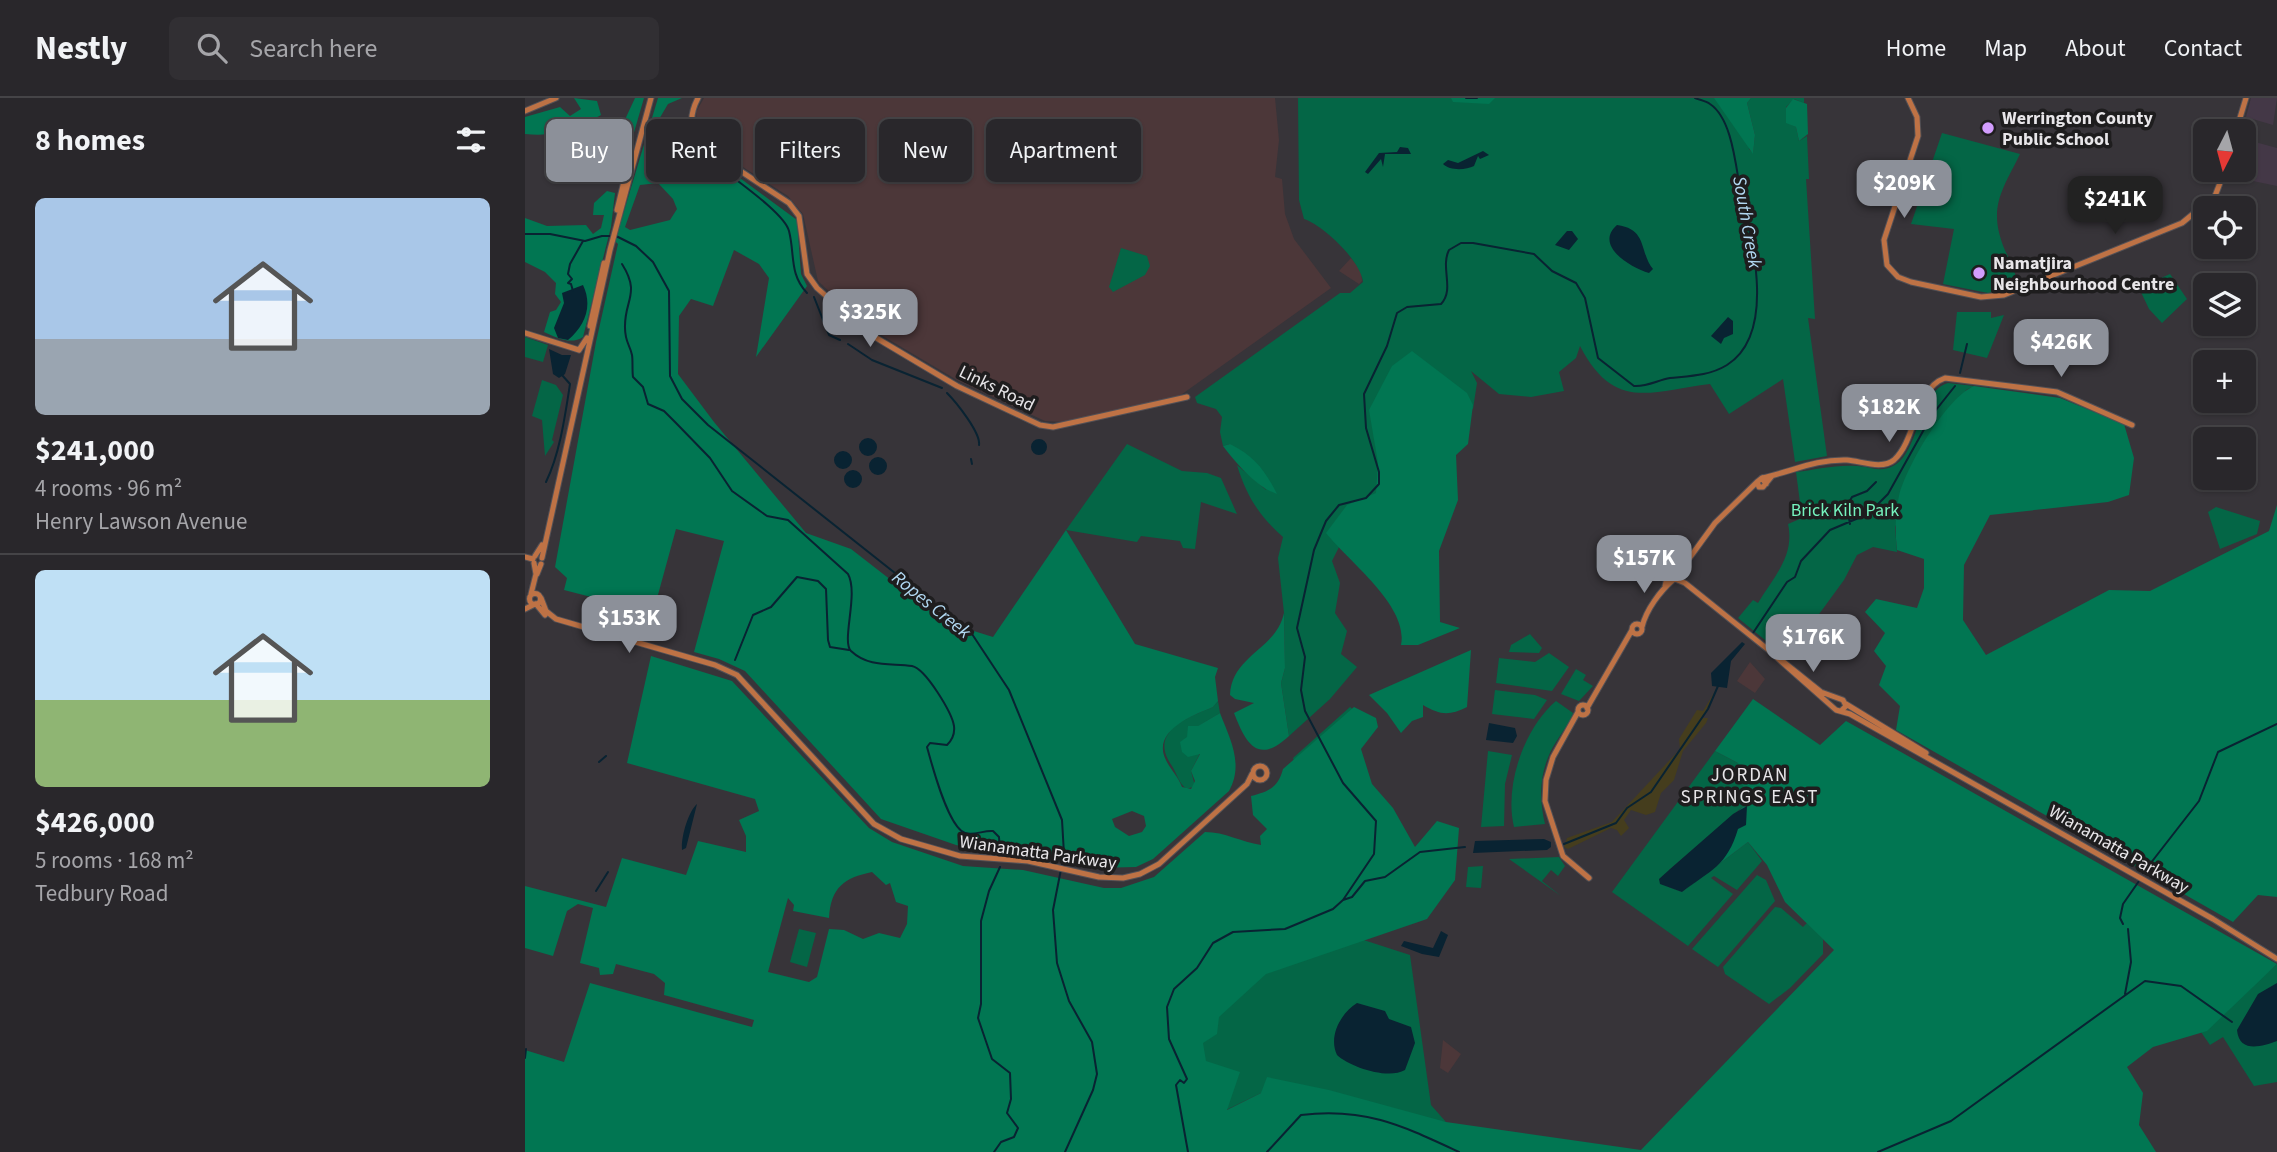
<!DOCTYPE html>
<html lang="en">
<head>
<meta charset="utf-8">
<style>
	:root { --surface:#29272b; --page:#312f33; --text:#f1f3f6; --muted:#a5a5a9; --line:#454447; --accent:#8c9099 }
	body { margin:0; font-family:"Source Sans 3",sans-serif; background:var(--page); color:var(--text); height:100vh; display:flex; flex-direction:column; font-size:26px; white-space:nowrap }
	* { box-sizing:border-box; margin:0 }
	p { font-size:23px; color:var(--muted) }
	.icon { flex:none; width:38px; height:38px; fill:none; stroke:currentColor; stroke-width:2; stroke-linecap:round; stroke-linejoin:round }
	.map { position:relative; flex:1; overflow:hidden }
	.drawer { display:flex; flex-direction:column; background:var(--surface); width:525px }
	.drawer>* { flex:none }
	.guide { position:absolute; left:21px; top:21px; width:665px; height:63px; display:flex; gap:14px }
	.needle { width:46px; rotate:186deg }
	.buttons { position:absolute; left:1668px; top:21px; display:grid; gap:14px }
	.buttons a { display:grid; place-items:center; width:63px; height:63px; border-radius:10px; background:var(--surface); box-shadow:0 2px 5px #0004,0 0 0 2px var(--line); font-size:35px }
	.price { position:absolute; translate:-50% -60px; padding:0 16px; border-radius:14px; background:var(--accent); color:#fff; font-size:23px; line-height:46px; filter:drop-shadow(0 2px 4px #0008) }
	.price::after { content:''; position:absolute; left:50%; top:42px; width:21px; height:16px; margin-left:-10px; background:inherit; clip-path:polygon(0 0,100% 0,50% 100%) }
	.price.on { background:#222; color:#fff }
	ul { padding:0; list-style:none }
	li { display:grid; align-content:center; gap:14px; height:371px; padding:0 35px }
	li+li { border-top:2px solid var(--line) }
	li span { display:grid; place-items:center; height:217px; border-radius:10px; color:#555 }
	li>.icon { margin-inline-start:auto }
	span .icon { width:126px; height:126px; fill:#fffc; stroke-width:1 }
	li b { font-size:30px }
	h2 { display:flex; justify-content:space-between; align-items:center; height:84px; padding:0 35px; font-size:30px }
	.chip { padding:0 24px; border-radius:10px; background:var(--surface); box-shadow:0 2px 5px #0004,0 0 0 2px var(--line); font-size:24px; line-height:63px }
	.chip.on { background:var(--accent); color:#fff }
	header { display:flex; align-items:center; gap:42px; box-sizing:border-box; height:98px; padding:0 35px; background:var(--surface); border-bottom:2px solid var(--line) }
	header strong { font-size:33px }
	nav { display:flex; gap:38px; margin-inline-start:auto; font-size:24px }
	.search { width:490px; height:63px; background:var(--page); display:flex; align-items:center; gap:18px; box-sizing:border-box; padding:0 24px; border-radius:10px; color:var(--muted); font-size:26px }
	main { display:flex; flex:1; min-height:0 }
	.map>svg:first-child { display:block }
	.commercial { fill:#443847 }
	.industrial { fill:#4c3739 }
	.green { fill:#046646 }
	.forest { fill:#017652; fill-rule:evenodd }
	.sand { fill:#453d1d }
	.water { fill:#092332 }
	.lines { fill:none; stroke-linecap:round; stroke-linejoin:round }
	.stream { stroke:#092332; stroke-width:2 }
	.secondary-casing { stroke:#535055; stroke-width:7 }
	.secondary { stroke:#be7245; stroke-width:5 }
	.poi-dot { fill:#d29dfd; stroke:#1e1d1e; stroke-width:2.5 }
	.labels { text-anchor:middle; stroke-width:7; stroke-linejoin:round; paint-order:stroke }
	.poi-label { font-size:18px; font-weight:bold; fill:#e8e6e9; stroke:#1e1d1e; text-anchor:start }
	.street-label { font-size:18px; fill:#e8e6e9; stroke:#1e1d1e }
	.park-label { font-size:18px; fill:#75f3bd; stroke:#1e1d1e }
	.water-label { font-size:19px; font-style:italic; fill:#b2d9f3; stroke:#1e1d1e }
	.neighbourhood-label { font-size:19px; letter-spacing:2px; fill:#e8e6e9; stroke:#1e1d1e }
</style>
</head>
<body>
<header>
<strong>Nestly</strong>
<div class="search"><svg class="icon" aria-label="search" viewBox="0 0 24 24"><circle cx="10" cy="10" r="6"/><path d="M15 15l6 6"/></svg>Search here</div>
<nav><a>Home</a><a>Map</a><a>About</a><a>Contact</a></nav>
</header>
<main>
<section class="drawer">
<h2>8 homes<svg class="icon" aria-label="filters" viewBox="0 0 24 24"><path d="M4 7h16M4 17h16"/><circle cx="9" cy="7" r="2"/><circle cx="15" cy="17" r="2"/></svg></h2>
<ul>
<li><span style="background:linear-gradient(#a9c7e8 65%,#9aa5b1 0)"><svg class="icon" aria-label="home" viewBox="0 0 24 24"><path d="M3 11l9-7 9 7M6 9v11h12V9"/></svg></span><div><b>$241,000</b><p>4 rooms · 96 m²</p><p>Henry Lawson Avenue</p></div></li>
<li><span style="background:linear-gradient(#bfe0f5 60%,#8fb573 0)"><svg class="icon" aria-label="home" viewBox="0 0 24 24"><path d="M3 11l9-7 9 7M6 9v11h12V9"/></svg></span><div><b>$426,000</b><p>5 rooms · 168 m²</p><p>Tedbury Road</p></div></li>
</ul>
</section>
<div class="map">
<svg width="1752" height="1054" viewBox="0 0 1752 1054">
	<rect width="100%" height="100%" fill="#373439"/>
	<path class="commercial" d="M1726,0H1752L1748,27L1721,19Z
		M1719,41L1752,50V88L1704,78L1705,72H1718Z"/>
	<path class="industrial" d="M179,0H750L754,42L750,79L757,81L760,116L769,141L806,190L653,299L539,324L520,323L432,282L341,228L293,183L278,116L263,98L185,48L173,33L171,14Z
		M826,160L836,172L837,183L834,186L814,173Z
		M1225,564L1240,581L1230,595L1212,583Z
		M918,942L936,956L923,975L915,970Z"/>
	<path class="green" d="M773,0H1205L1222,22L1224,51L1228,55L1230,37L1222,5L1226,0H1279V5L1269,1L1261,9V24L1271,29L1274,43L1282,38L1284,81H1281L1290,221L1283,220L1302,358L1270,364L1258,281L1204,316L1185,286C1123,294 1089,313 1055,248L1051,260L1034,274L1039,293L1006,299L974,296L946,273L952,285L948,311L931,309L883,374L816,445L807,463L815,485L810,515L822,533L816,556L832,569L805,601L764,638L756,585L760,570L759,515L753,460L758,439C734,418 721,397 712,367L741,392L705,346L698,348L695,334L697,319L691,311L672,305L670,299L815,195H825L838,184C836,163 798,127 779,121L774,102Z
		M1417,35L1495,56C1477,93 1463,109 1479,150C1484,161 1492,175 1492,187L1463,195L1418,186L1429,131L1386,126Z
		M596,150L622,158L625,168L620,177L588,194L584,189Z
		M1645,176L1662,201L1637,225L1624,211L1614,190Z
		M1432,214H1466V220L1479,217L1462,260L1428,252Z
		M0,239L23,247L18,264L0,259Z
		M17,282L31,287L38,297L27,342L29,344L20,358L17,322L7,318Z
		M1423,285L1449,288L1441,292L1370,429L1372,454L1348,449L1332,457L1319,482L1262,560L1213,520L1228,502L1233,505C1249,478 1270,458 1263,426L1277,420L1271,374C1295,371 1316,365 1341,369C1350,371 1358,373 1368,368C1395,355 1392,294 1423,285Z
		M602,346L657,373L682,375L696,380L712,416L676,404L670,451L658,450L655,443L616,438L612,444L541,432Z
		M1691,409L1735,423L1732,436L1695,451L1683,414Z
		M1150,439L1163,451L1148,465L1134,459Z
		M1005,536L1017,550L1014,555L984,554L986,547Z
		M1024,555L1044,569L1027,593L971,585L974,560L1010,564Z
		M1051,571L1061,577L1058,582L1068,588L1054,603L1036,596Z
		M970,592L1010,597L1022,602L1009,621L967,616Z
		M693,603L695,615L672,629L675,655L666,673L670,688L662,691C654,686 652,676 647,668C623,634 661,620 688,609Z
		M1031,603L1048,615C1045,625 1037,634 1031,644C1015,669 1013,697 1020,726L989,729C979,688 999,630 1031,603Z
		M825,609L830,613L820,836L885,857L906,1007L921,1024L736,995L701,1012L573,803L732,768L770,666L768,660Z
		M963,653L987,657L980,686L979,728L956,729Z
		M1190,653L1213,665L1222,705L1144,772V789L1157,794L1223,744L1237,763L1212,792L1189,778L1186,780L1208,796L1163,848L1087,794Z
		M1034,759L1040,768L1033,778L1026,772L1017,783L1036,798L984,761Z
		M958,768L956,790L941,789L943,769Z
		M1232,777L1241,782L1250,803L1193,869L1167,851Z
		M1250,809L1256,810L1278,829L1282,825L1298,841V856L1265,890L1244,906L1200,876L1198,869Z
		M274,831L291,835L282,869L265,864Z
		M1752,866V984L1729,988L1698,939L1685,947L1676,934Z"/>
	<path class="forest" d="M49,0L72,3L76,17C50,32 30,39 0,36V19L35,9L45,18L56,11Z
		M110,0H119L94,86L85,83L97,28Z
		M133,0H157L143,6L130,28L141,38L189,61L272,122L276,176L282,188L231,259L244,180L234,166L209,152L188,208L166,201L154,218L153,276L189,324L281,435L326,451L420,524L468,539L541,432L610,546L693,570L690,579L693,603L688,609C669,617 628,632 640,660C644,670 653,678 657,689L666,691L670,683L666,673L675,656L663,659L657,654L655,644L662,639L663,628H673L695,615C705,641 719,666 704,693L628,761L611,769L570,770L513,756L452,752L431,747L356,721L220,573L194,561L169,554L199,443L151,431L128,515L39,492L42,480L30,469L71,244L93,146L90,143ZM133,85L148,101L152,111L145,122L105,132L100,129L115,87ZM607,713L619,718L621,728L617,734L604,738L590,729L587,721Z
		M926,0H970L964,6L928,4Z
		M1189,0H1226L1222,5L1230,37L1228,56Z
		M1268,1L1282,6L1283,36L1274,43L1271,29L1261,25V10Z
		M82,93L90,95L86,129L58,239C46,247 32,240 19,234L25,214L31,212L36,204L30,196L31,185L20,174L0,164V120L22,128L61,127L68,136L76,130L79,117H68L69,105Z
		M887,253L942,295L948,307L943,346L931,357L933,402L914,453L915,524L935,530L893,547H876C884,508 823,463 801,435L822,407L851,395L853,365L844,312L867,268Z
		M1449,288L1535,300L1599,326L1609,360L1604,397L1583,404L1465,417L1439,467L1438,522L1461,557L1584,492L1625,493L1744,433L1752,407V799L1733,797L1708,824L1371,632L1375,608L1354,587L1361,568L1349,553L1360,535L1340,514L1351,501L1392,510L1399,490V461L1372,452C1370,434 1370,416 1374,398C1381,369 1421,300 1449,288Z
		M705,346C729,358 740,372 752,396C731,389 712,366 698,348Z
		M759,515L760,570L756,585L764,638C733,667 721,646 709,615L729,605L710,601L705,597C707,557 751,552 759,515Z
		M946,552L942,609C924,618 915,617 898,607V619L887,623L876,635L862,615L844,597Z
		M126,558L207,583L344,730L367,744L438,768L498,772L579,790H596L629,779L680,734C700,734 716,744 736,747L735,738L742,731L728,717L726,698C744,693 753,690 758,671L829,609L851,620L853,629L836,651L847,686L868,710L890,749L912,723L934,730L930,782L902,821L741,876L694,919L692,936L678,945L681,963L715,974L702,1012L736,995L742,979L804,992L921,1024L1116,1052L1309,852L1260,804L1242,767L1223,744L1157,794L1137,786L1222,705L1213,665L1190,653L1228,601L1295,647L1321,623L1752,866L1682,933L1628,949L1602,969L1618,995L1614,1027L1631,1054H0V952L39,964L65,885L227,929L229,922L139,897L140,885L129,876L91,866L88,876L75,877L74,870L55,865L68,810L53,806L42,813L28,858L0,850V788L81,809L97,760L161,777L173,743L221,754V738L214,722L234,713L230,701L102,665ZM347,774L361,787L365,785L371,804L383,808L382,826L375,840L354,835L338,841L319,832L304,831L292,879L284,884L243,874L263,800L269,807L268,813L304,820C306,789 319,780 347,774Z"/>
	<path class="sand" d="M1192,590L1177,620H1183L1181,625L1158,653L1149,682L1136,695L1130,714L1121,717L1106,712L1099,722L1104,730L1096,738L1092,732L1086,730L1043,751L1039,749L1042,740L1087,724L1155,651L1154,641L1172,612L1178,613Z"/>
	<path class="water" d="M875,49L883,50L886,56H860L858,69L856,61L843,76L840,74L854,55L872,54Z
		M958,53L964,57L955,61L953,58L949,68C941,72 925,73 918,66L923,62L933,65Z
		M1092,127C1123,131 1114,154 1128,171L1124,175C1104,169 1069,147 1092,127Z
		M1042,133H1047L1053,141L1044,152L1030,147Z
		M58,187C68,208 60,228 43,242L33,240L29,230L39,205L37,195Z
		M1203,219L1208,223V236L1199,240L1196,246L1186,238Z
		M24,251L37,257H46L40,276L34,280L28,276Z
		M334 349a9 9 0 1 1 18 0a9 9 0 1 1-18 0Z
		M506 349a8 8 0 1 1 16 0a8 8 0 1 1-16 0Z
		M309 362a9 9 0 1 1 18 0a9 9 0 1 1-18 0Z
		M344 368a9 9 0 1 1 18 0a9 9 0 1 1-18 0Z
		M319 381a9 9 0 1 1 18 0a9 9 0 1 1-18 0Z
		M1217,544L1220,546L1206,563L1202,590L1187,588L1186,575Z
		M964,625L990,630L992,638L988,645L961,642Z
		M172,706L161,750L157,752C156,739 163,714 172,706Z
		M1222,708L1221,727L1213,731C1202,768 1186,772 1157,794L1135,786L1134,781L1144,772L1208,716Z
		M1019,741L1026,744V749L1022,752L948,755L950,743Z
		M916,833L923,837L914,859L897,856L876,848L879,843L908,850Z
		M1752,885V943C1736,949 1714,955 1712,932L1733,896Z
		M832,905L860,913L864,921L886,929L890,945L880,972C863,982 825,969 812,957C803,938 816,915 832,905Z"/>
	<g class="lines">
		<path class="stream" d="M941,0H952
			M205,77C219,88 260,117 264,133C270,156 264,176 282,195
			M0,136H25L60,143L77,138H91L111,148L128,164L144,193L145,278L157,301L183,327L447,536L484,592L537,722L539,756L528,812L532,865L544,903L567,944L572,976L568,992L540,1054
			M97,166C116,196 99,202 100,230C100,244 105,247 107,257C108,263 107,272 108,279L118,289L123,306L139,313L151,325L185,360L207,393L242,418L263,422L323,476C334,496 316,543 326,553C344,570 367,565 387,568C401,571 427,615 429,628C430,636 427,642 422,647L405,645L402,649C407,667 423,729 440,735C449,738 459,732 468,733L474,739L475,755
			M48,193L46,186L43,185L47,181L43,176L45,166L58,143
			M289,199L304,237L315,242
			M323,246L347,262L417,290
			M1435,275L1442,246
			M422,295C431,304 456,335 454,347
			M1397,320L1400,328
			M446,361L447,366
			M21,384C35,355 40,318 45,286L37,277
			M1325,426L1322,408L1327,399L1342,393L1351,384
			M1228,535L1262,484L1270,479L1276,463L1305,432L1343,416L1363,396L1407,317L1430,288
			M210,562L228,517L246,509L272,479L293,483L301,491L303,542L305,549L324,552
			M74,664L81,658
			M1039,746L1091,725L1102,710L1126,694L1183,611L1193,588
			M1618,775L1674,703L1693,654L1752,626
			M71,793L83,774
			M818,802L827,799L840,783L860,779L895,754L940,749
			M1598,826L1595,820L1598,806L1614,783
			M1600,896L1606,864L1603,831
			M0,960L1,951
			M469,1054L476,1044L489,1039L493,1030L482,1015L486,1001L485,975L467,961L453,920L456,906V823L464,793L475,769
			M663,1054L651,987L655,982L659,985L662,981L644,941L642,909L649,891L672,870L688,845L708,834L760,831L808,811L818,802L849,756L851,723L818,685L780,613L776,592L780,559L772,530L789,452L801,423L814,407L841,400L854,386V374L841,330L839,296L862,248L872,215L882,209L916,206C930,191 915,170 924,152L936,145H948L1009,156L1027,173L1051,185L1060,200L1073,260L1109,288C1122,289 1133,282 1145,280C1165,278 1184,278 1202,267C1251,236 1228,145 1217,101C1211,75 1209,22 1185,6C1181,3 1175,2 1170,0
			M742,1054L776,1017C840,1009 878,1028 934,1054
			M1353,1054L1426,1023L1620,883L1656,888L1707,924"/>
		<defs>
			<path id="secondary" d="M173,0C163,19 165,34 179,49L264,105L274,118L282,176L292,190L343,235L432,288L515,327L528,329L662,299
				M1383,0L1392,19L1393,38L1359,142L1362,167L1373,179L1386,184L1456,199L1479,197L1657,125L1690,98L1700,72
				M0,13L31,0
				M1711,33L1721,0
				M92,112L103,67
				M65,228L79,165
				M0,235L54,252
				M54,252L62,240
				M1237,380C1266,374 1290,361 1322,362C1336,363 1357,372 1369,362C1392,341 1389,291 1420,280L1532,294L1607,327
				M1241,386L1237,380L1232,384L1234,389H1238L1247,378
				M10,458L17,447
				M0,459L8,461
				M17,460L85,152L126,0
				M1116,460L1147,468
				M1155,473L1190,425L1232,384
				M12,476L16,466
				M1150,481L1160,485L1296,594L1318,602L1321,608L1316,613
				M1140,488L1144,471L1159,463
				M4.5 501a5.5 5.5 0 1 1 11 0a5.5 5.5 0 1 1-11 0Z
				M6,496L11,476L9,465
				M16,500L21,513L31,521L190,567L212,577L349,726L376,741L435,758L503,763L574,779L598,780L615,776L634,766L722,686L727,676
				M11,506L20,517
				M0,511L10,506
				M1107 531a5 5 0 1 1 10 0a5 5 0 1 1-10 0Z
				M1117,529C1121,512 1135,493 1149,481
				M1249,557L1311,612L1325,616L1688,821L1752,861
				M1321,606L1401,655
				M1053 612a5 5 0 1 1 10 0a5 5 0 1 1-10 0Z
				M1062,610L1107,532
				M1053,614L1028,659L1021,682L1020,703L1038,758L1064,780
				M728 675a7 7 0 1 1 14 0a7 7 0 1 1-14 0Z"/>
		</defs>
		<use href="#secondary" class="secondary-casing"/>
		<use href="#secondary" class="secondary"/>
	</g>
	<g class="poi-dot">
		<circle cx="1463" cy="30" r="7"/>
		<circle cx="1454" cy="175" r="7"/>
	</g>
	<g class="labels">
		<g class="poi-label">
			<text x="1477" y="26">Werrington County<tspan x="1477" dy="21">Public School</tspan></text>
			<text x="1468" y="171">Namatjira<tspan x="1468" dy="21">Neighbourhood Centre</tspan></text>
		</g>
		<g class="street-label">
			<text transform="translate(472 290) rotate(26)" y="6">Links Road</text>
			<text transform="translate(1594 751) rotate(30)" y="6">Wianamatta Parkway</text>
			<text transform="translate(513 754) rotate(8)" y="6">Wianamatta Parkway</text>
		</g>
		<g class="park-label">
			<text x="1320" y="418">Brick Kiln Park</text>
		</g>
		<g class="water-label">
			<text transform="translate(1223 124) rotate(80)" y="7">South Creek</text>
			<text transform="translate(407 506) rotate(39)" y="7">Ropes Creek</text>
		</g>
		<g class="neighbourhood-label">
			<text x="1225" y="683">JORDAN<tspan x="1225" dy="22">SPRINGS EAST</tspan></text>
		</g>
	</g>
</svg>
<div class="buttons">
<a><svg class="needle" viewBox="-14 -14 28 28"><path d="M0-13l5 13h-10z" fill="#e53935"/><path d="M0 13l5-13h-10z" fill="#a5a5a9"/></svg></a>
<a><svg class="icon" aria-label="locate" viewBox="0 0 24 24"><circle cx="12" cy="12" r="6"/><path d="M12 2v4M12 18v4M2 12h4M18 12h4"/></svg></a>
<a><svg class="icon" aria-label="layers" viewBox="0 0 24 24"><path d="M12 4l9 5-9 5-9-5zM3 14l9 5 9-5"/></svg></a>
<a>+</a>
<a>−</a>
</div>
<b class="price" style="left:1379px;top:122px">$209K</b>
<b class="price on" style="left:1590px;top:138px">$241K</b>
<b class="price" style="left:345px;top:251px">$325K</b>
<b class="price" style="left:1536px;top:281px">$426K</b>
<b class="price" style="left:1364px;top:346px">$182K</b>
<b class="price" style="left:1119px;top:497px">$157K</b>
<b class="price" style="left:104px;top:557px">$153K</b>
<b class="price" style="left:1288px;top:576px">$176K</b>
<div class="guide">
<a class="chip on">Buy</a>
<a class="chip">Rent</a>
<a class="chip">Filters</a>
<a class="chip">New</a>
<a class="chip">Apartment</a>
</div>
</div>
</main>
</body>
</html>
